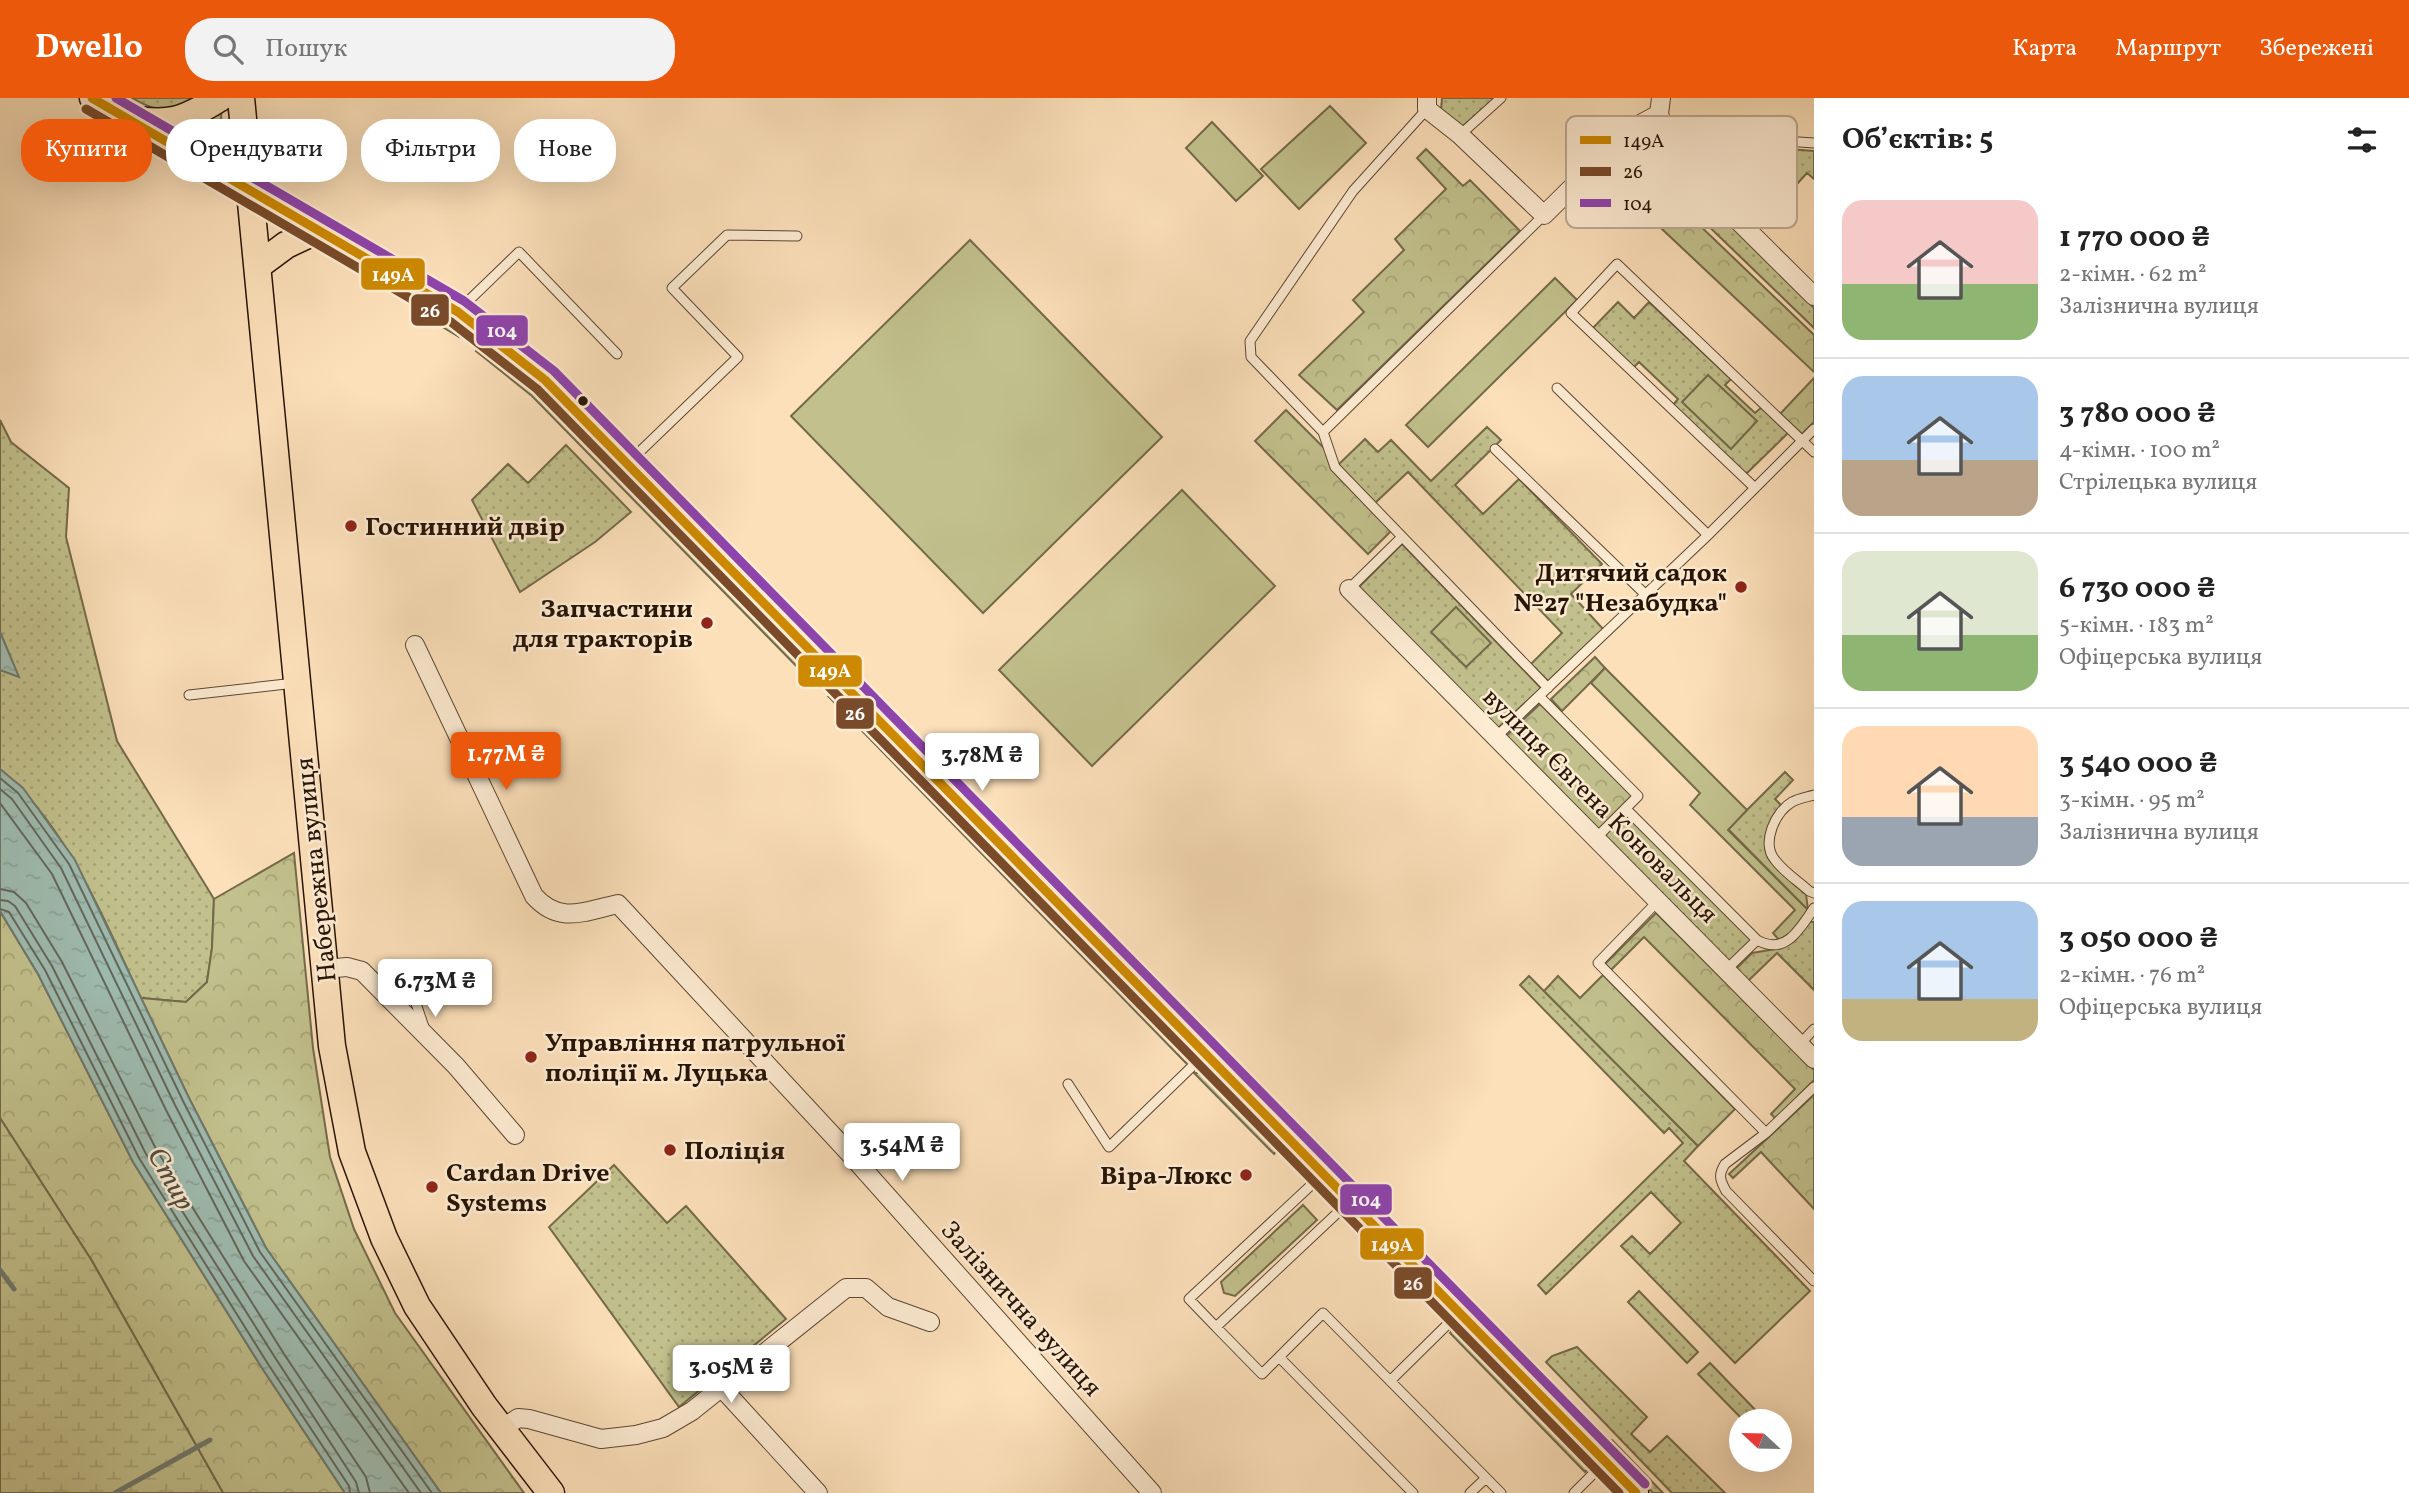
<!DOCTYPE html>
<html lang="uk">
<head>
<meta charset="utf-8">
<style>
	:root { --surface:#fff; --page:#f2f2f2; --text:#222; --muted:#767676; --line:#e0e0e0; --accent:#ea580c }
	body { margin:0; font-family:Vollkorn,serif; background:var(--page); color:var(--text); height:100vh; display:flex; flex-direction:column; font-size:26px; white-space:nowrap }
	* { box-sizing:border-box; margin:0 }
	p { font-size:23px; color:var(--muted) }
	.icon { flex:none; width:38px; height:38px; fill:none; stroke:currentColor; stroke-width:2; stroke-linecap:round; stroke-linejoin:round }
	.map { position:relative; flex:1; overflow:hidden }
	.panel { display:flex; flex-direction:column; background:var(--surface); width:595px }
	.panel>* { flex:none }
	.banner { position:absolute; left:21px; top:21px; width:665px; height:63px; display:flex; gap:14px }
	.needle { width:46px; rotate:292deg }
	.buttons { position:absolute; left:1729px; top:1311px; display:grid; gap:14px }
	.buttons a { display:grid; place-items:center; width:63px; height:63px; border-radius:50%; background:var(--surface); box-shadow:0 7px 28px #0002; font-size:35px }
	.price { position:absolute; translate:-50% -60px; padding:0 16px; border-radius:7px; background:#fff; color:#222; font-size:23px; line-height:46px; filter:drop-shadow(0 2px 4px #0008) }
	.price::after { content:''; position:absolute; left:50%; top:42px; width:21px; height:16px; margin-left:-10px; background:inherit; clip-path:polygon(0 0,100% 0,50% 100%) }
	.price.selected { background:var(--accent); color:#fff }
	ul { padding:0; list-style:none }
	li { display:flex; align-items:center; gap:21px; height:175px; padding:0 28px }
	li+li { border-top:2px solid var(--line) }
	li span { display:grid; place-items:center; flex:none; width:196px; height:140px; border-radius:21px; color:#555 }
	li>.icon { margin-inline-start:auto }
	span .icon { width:84px; height:84px; fill:#fffc; stroke-width:1 }
	li b { font-size:30px }
	h2 { display:flex; justify-content:space-between; align-items:center; height:84px; padding:0 28px; font-size:30px }
	.tag { padding:0 24px; border-radius:28px; background:var(--surface); box-shadow:0 7px 28px #0002; font-size:24px; line-height:63px }
	.tag.selected { background:var(--accent); color:#fff }
	header { display:flex; align-items:center; gap:42px; box-sizing:border-box; height:98px; padding:0 35px; background:var(--accent); color:#fff }
	header strong { font-size:33px }
	nav { display:flex; gap:38px; margin-inline-start:auto; font-size:24px }
	.search { width:490px; height:63px; background:var(--page); display:flex; align-items:center; gap:18px; box-sizing:border-box; padding:0 24px; border-radius:28px; color:var(--muted); font-size:26px }
	main { display:flex; flex:1; min-height:0 }
	.map>svg:first-child { display:block }
	.grass { fill:url(#grass-dots); stroke:#746a4a; stroke-width:2 }
	.forest { fill:url(#forest-crowns); stroke:#746a4a; stroke-width:2 }
	.wetland { fill:url(#wetland-marsh); stroke:#746a4a; stroke-width:2 }
	.garden { fill:#c2c18d; stroke:#746a4a; stroke-width:2 }
	.water { fill:url(#water-ripples); stroke:#6f796d; stroke-width:2 }
	.lines { fill:none; stroke-linecap:round; stroke-linejoin:round }
	.shore { stroke:#63685c; stroke-width:2 }
	.stream { stroke:#6f796d; stroke-width:5 }
	.lane-casing { stroke:#5c4733; stroke-width:11 }
	.street-casing { stroke:#5c4733; stroke-width:20 }
	.secondary-casing { stroke:#271406; stroke-width:27 }
	.primary-casing { stroke:#271406; stroke-width:29 }
	.lane { stroke:#fdebd2; stroke-width:9 }
	.street { stroke:#fdebd2; stroke-width:18 }
	.secondary { stroke:#fdebd2; stroke-width:24 }
	.primary { stroke:#fce0ba; stroke-width:26 }
	.bus-1-casing { stroke:#fdebd2; stroke-width:14 }
	.bus-2-casing { stroke:#fdebd2; stroke-width:14 }
	.bus-3-casing { stroke:#fdebd2; stroke-width:14 }
	.bus-1 { stroke:#cd8901; stroke-width:9 }
	.bus-2 { stroke:#7a4b2a; stroke-width:9 }
	.bus-3 { stroke:#8e44ad; stroke-width:9 }
	.bus-dot { fill:#271406; stroke:#fdebd2; stroke-width:2.5 }
	.poi-dot { fill:#8f2418; stroke:#fdebd2; stroke-width:2.5 }
	.labels { text-anchor:middle; stroke-width:5; stroke-linejoin:round; paint-order:stroke }
	.poi-label { font-size:26px; font-weight:bold; fill:#271406; stroke:#fdebd2; text-anchor:start }
	.street-label { font-size:26px; fill:#271406; stroke:#fdebd2 }
	.water-label { font-size:28px; font-style:italic; fill:#514f42; stroke:#fdebd2 }
	.key { fill:#fdebd2; stroke:#bdaa95; stroke-width:2 }
	.key-label { font-size:19px; fill:#271406 }
	.line-badge { stroke:#fdebd2; stroke-width:2.5 }
	.badge-label { font-size:19px; text-anchor:middle; font-weight:bold; fill:#fff }
</style>
</head>
<body>
<header>
<strong>Dwello</strong>
<div class="search"><svg class="icon" aria-label="search" viewBox="0 0 24 24"><circle cx="10" cy="10" r="6"/><path d="M15 15l6 6"/></svg>Пошук</div>
<nav><a>Карта</a><a>Маршрут</a><a>Збережені</a></nav>
</header>
<main>
<div class="map">
<svg width="1814" height="1395" viewBox="0 0 1814 1395">
	<defs>
		<pattern id="grass-dots" width="8" height="8" patternUnits="userSpaceOnUse" patternTransform="scale(1.75)"><rect width="8" height="8" fill="#c2c18d"/><path d="M2 2h.1M6 6h.1" fill="none" stroke="#a7a578" stroke-width="1.8" stroke-linecap="round"/></pattern>
		<pattern id="forest-crowns" width="20" height="18" patternUnits="userSpaceOnUse" patternTransform="scale(1.75)"><rect width="20" height="18" fill="#c2c18d"/><path d="M2 6a3 3 0 1 1 6 0M12 15a3 3 0 1 1 6 0" fill="none" stroke="#a7a578"/></pattern>
		<pattern id="wetland-marsh" width="20" height="14" patternUnits="userSpaceOnUse" patternTransform="scale(1.75)"><rect width="20" height="14" fill="#c2c18d"/><path d="M1 5h8M5 5V1M11 12h8M15 12V8" fill="none" stroke="#a7a578"/></pattern>
		<pattern id="water-ripples" width="26" height="14" patternUnits="userSpaceOnUse" patternTransform="scale(1.75)"><rect width="26" height="14" fill="#9fbdb2"/><path d="M2 4q2-2 4 0t4 0M15 11q2-2 4 0t4 0" fill="none" stroke="#89a298"/></pattern>
	</defs>
	<rect width="100%" height="100%" fill="#fce0ba"/>
	<filter id="stains"><feTurbulence type="fractalNoise" baseFrequency=".00286" numOctaves="4"/><feColorMatrix values="0 0 0 0 .2 0 0 0 0 .09 0 0 0 0 .02 0 0 0 .5 -.17"/></filter>
	<radialGradient id="worn" r=".72"><stop offset=".6" stop-color="#630" stop-opacity="0"/><stop offset="1" stop-color="#630" stop-opacity=".3"/></radialGradient>
	<path class="grass" d="M132,0H194C169,16 158,15 132,0Z
		M1442,0H1495L1462,29L1441,12Z
		M221,9L222,53L216,54L182,33Z
		M1656,25L1690,86L1814,210V230L1695,115L1593,79L1635,37Z
		M1746,48L1814,53V81L1807,75L1797,86L1786,75L1780,81Z
		M411,202L462,234L459,239L411,210Z
		M1618,204L1634,220L1649,204L1731,281L1725,287L1755,315L1762,309L1789,334L1746,376L1673,307L1678,301L1639,264L1633,270L1592,231Z
		M481,247L536,292L811,572V583L532,298L476,253Z
		M0,322L11,344L69,390L66,439L117,643L214,801L212,850L207,884L186,904L141,900C103,820 69,730 0,671V572L18,578L0,534Z
		M1487,329L1501,342L1455,387L1483,416L1519,381L1602,466L1571,496L1603,531L1548,583L1531,566L1562,535L1408,374L1375,405L1338,367L1365,341L1378,354L1391,342L1431,383Z
		M566,347L631,414L595,444L520,494L472,402L508,366L528,385Z
		M1402,446L1541,590L1497,631L1357,491Z
		M829,599H838L1189,962L1186,965Z
		M1785,674L1793,682L1775,701L1781,707C1777,716 1771,724 1767,733C1757,761 1788,779 1806,796L1808,812L1728,731Z
		M1626,714L1752,842L1728,865L1602,738Z
		M1810,824H1814V892L1777,855L1747,884L1735,872L1752,855L1781,850L1793,844Z
		M1529,878L1698,1048L1684,1063L1810,1193L1735,1265L1621,1148L1632,1138L1650,1156L1681,1125L1651,1094L1546,1196L1538,1187L1683,1045L1669,1030L1664,1035L1520,887Z
		M1194,975H1203L1278,1051L1274,1056Z
		M614,1067L667,1125L686,1108L786,1221L679,1309L549,1129Z
		M1639,1193L1698,1254L1687,1265L1628,1204Z
		M1453,1231L1588,1371L1585,1374L1450,1235Z
		M1577,1249L1647,1319L1631,1336L1650,1354L1667,1338L1725,1395H1672L1546,1264L1552,1258Z
		M1710,1265L1766,1323H1744L1698,1276Z
		M1612,1342L1663,1395H1653L1606,1347Z"/>
	<path class="forest" d="M1426,51L1463,88L1470,82L1520,133L1337,312L1299,277L1364,214L1353,202L1404,152L1395,141L1446,91L1417,60Z
		M1589,83L1692,120L1814,237V274L1647,117L1637,127Z
		M1708,277L1757,323L1731,351L1682,304Z
		M1814,280V324L1802,336L1780,316Z
		M1286,312L1325,351L1331,371L1391,433L1368,456L1255,343Z
		M1456,509L1491,545L1466,569L1431,534Z
		M1595,559L1605,570L1562,613L1551,601Z
		M1540,606L1632,698L1597,733L1505,639Z
		M294,755L313,950L330,1059L354,1131L395,1215L524,1395H441L266,1150L189,1000L141,900L186,904L207,884L212,850L214,801Z
		M0,813L38,876L133,1064L262,1270L345,1395H223L92,1163L0,1020Z
		M1656,815L1814,972V982L1776,1021L1771,1016L1795,991L1644,839L1611,872L1605,866Z
		M1603,877L1735,1011L1698,1048L1544,893L1558,878L1580,900Z
		M1814,997V1111L1761,1054L1733,1080L1729,1076Z
		M1303,1107L1317,1122L1235,1198L1224,1195L1221,1184Z"/>
	<path class="wetland" d="M0,1020L92,1163L223,1395H0Z"/>
	<path class="garden" d="M1330,8L1366,45L1299,111L1261,71Z
		M1212,24L1263,78L1236,103L1186,50Z
		M970,142L1162,339L983,515L791,318Z
		M1555,180L1577,202L1428,349L1406,327Z
		M1182,392L1275,488L1092,668L999,572Z
		M1605,570L1747,712L1728,732L1808,812L1788,838L1779,842L1773,835L1795,812L1690,707L1700,695L1591,585Z"/>
	<path class="water" d="M0,534L19,579L0,572Z
		M0,671L23,690L75,762L189,1000L266,1150L441,1395H345L262,1270L133,1064L38,876L0,813Z"/>
	<g class="lines">
		<path class="shore" d="M0,680L18,695L69,766L183,1003L260,1154L432,1395
			M0,691L12,701L61,770L175,1007L253,1158L421,1395
			M0,705L52,776L166,1012L244,1163L409,1395
			M0,791L14,794L26,805L62,864L156,1051L284,1256L366,1379L370,1395
			M0,802L8,803L15,808L52,868L146,1056L276,1261L356,1384L359,1395
			M0,811L9,814L45,872L139,1060L268,1266L349,1388L350,1395"/>
		<path class="stream" d="M0,1172L14,1191
			M115,1395L210,1342"/>
		<defs>
			<path id="lane" d="M1427,11L1353,93L1250,243L1251,259L1323,334L1335,369L1548,590
				M1460,37L1501,0
				M1696,81L1743,40L1814,45
				M459,212L519,154L617,256
				M1557,290L1708,437
				M1323,334L1544,117
				M1495,351L1646,497
				M628,365L738,259L672,190L727,137L797,138
				M1755,390L1571,215L1617,166L1814,354
				M1349,491L1402,439
				M189,597L295,585
				M1539,598L1638,698L1596,740
				M1496,639L1708,437L1814,331
				M1814,697C1807,699 1799,700 1792,704C1775,714 1761,745 1775,762C1784,774 1798,783 1809,793L1814,795
				M1626,711L1757,842L1726,872
				M1658,803L1598,865L1766,1035L1814,989
				M1757,842C1785,858 1800,831 1814,810
				M405,873L424,929
				M1800,946L1814,931
				M1068,986L1109,1049L1204,957
				M1766,1035L1725,1066C1718,1077 1720,1082 1726,1093L1814,1183
				M1322,1077L1189,1201L1216,1229L1349,1104
				M1216,1229L1262,1276L1323,1215L1501,1395
				M1279,1259L1413,1395
				M1390,1283L1458,1216
				M1470,1395L1486,1380
				M1574,1395L1604,1365"/>
			<path id="street" d="M1427,0V11L1460,37L1544,117L1631,31L1659,16
				M1661,0L1659,16L1668,42L1677,59L1696,81L1814,198
				M1349,491L1814,961
				M415,547L534,798C560,827 585,813 618,806L849,1055L1152,1395
				M324,871L347,869L362,873L456,968L515,1037
				M721,1289L818,1395
				M502,1331L518,1320L529,1321L601,1341L636,1337L663,1330L692,1313L846,1190H866L888,1209L930,1224"/>
			<path id="secondary" d="M92,0L458,214L545,282L1636,1395"/>
			<path id="primary" d="M241,0L332,948L352,1054L384,1140L417,1208L484,1308L551,1395
				M126,20C169,28 183,23 220,0
				M259,167L286,147L318,132"/>
		</defs>
		<use href="#lane" class="lane-casing"/>
		<use href="#street" class="street-casing"/>
		<use href="#secondary" class="secondary-casing"/>
		<use href="#primary" class="primary-casing"/>
		<use href="#lane" class="lane"/>
		<use href="#street" class="street"/>
		<use href="#secondary" class="secondary"/>
		<use href="#primary" class="primary"/>
		<defs>
			<path id="bus-1" d="M92,0L458,214L545,282L1636,1395"/>
			<path id="bus-2" d="M86,11L451,224L537,291L1619,1395"/>
			<path id="bus-3" d="M116,0L464,203L554,273L1645,1386"/>
		</defs>
		<use href="#bus-1" class="bus-1-casing"/>
		<use href="#bus-2" class="bus-2-casing"/>
		<use href="#bus-3" class="bus-3-casing"/>
		<use href="#bus-1" class="bus-1"/>
		<use href="#bus-2" class="bus-2"/>
		<use href="#bus-3" class="bus-3"/>
	</g>
	<circle class="bus-dot" cx="583" cy="303" r="6"/>
	<g class="poi-dot">
		<circle cx="351" cy="428" r="7"/>
		<circle cx="1741" cy="489" r="7"/>
		<circle cx="707" cy="525" r="7"/>
		<circle cx="531" cy="959" r="7"/>
		<circle cx="670" cy="1052" r="7"/>
		<circle cx="1246" cy="1077" r="7"/>
		<circle cx="432" cy="1089" r="7"/>
	</g>
	<g class="labels">
		<g class="poi-label">
			<text x="365" y="437">Гостинний двір</text>
			<text x="1727" y="483" text-anchor="end">Дитячий садок<tspan x="1727" dy="30">№27 "Незабудка"</tspan></text>
			<text x="693" y="519" text-anchor="end">Запчастини<tspan x="693" dy="30">для тракторів</tspan></text>
			<text x="545" y="953">Управління патрульної<tspan x="545" dy="30">поліції м. Луцька</tspan></text>
			<text x="684" y="1061">Поліція</text>
			<text x="446" y="1083">Cardan Drive<tspan x="446" dy="30">Systems</tspan></text>
			<text x="1232" y="1086" text-anchor="end">Віра-Люкс</text>
		</g>
		<g class="street-label">
			<text transform="translate(1601 707) rotate(45)" y="9">вулиця Євгена Коновальця</text>
			<text transform="translate(315 772) rotate(-96)" y="9">Набережна вулиця</text>
			<text transform="translate(1022 1210) rotate(48)" y="9">Залізнична вулиця</text>
		</g>
		<g class="water-label">
			<text transform="translate(172 1080) rotate(61)" y="10">Стир</text>
		</g>
	</g>
	<rect x="1566" y="18" width="231" height="112" rx="10" class="key"/>
	<rect x="1580" y="38" width="31" height="8" fill="#cd8901"/>
	<rect x="1580" y="69" width="31" height="9" fill="#7a4b2a"/>
	<rect x="1580" y="101" width="31" height="8" fill="#8e44ad"/>
	<g class="key-label">
		<text x="1623" y="49">149А</text>
		<text x="1623" y="80">26</text>
		<text x="1623" y="112">104</text>
	</g>
	<g class="line-badge">
		<rect x="360" y="159" width="66" height="34" rx="7" fill="#cd8901"/>
		<rect x="410" y="195" width="40" height="34" rx="7" fill="#7a4b2a"/>
		<rect x="475" y="216" width="54" height="33" rx="7" fill="#8e44ad"/>
		<rect x="797" y="556" width="66" height="34" rx="7" fill="#cd8901"/>
		<rect x="835" y="599" width="40" height="33" rx="7" fill="#7a4b2a"/>
		<rect x="1339" y="1085" width="54" height="33" rx="7" fill="#8e44ad"/>
		<rect x="1359" y="1129" width="66" height="34" rx="7" fill="#cd8901"/>
		<rect x="1393" y="1168" width="40" height="34" rx="7" fill="#7a4b2a"/>
	</g>
	<g class="badge-label">
		<text x="393" y="183">149А</text>
		<text x="430" y="219">26</text>
		<text x="502" y="239">104</text>
		<text x="830" y="579">149А</text>
		<text x="855" y="622">26</text>
		<text x="1366" y="1108">104</text>
		<text x="1392" y="1153">149А</text>
		<text x="1413" y="1192">26</text>
	</g>
	<rect width="100%" height="100%" filter="url(#stains)"/>
	<rect width="100%" height="100%" fill="url(#worn)"/>
</svg>
<div class="buttons">
<a><svg class="needle" viewBox="-14 -14 28 28"><path d="M0-13l5 13h-10z" fill="#e53935"/><path d="M0 13l5-13h-10z" fill="#767676"/></svg></a>
</div>
<b class="price selected" style="left:506px;top:694px">1.77M ₴</b>
<b class="price" style="left:982px;top:695px">3.78M ₴</b>
<b class="price" style="left:435px;top:921px">6.73M ₴</b>
<b class="price" style="left:902px;top:1085px">3.54M ₴</b>
<b class="price" style="left:731px;top:1307px">3.05M ₴</b>
<div class="banner">
<a class="tag selected">Купити</a>
<a class="tag">Орендувати</a>
<a class="tag">Фільтри</a>
<a class="tag">Нове</a>
</div>
</div>
<section class="panel">
<h2>Об’єктів: 5<svg class="icon" aria-label="filters" viewBox="0 0 24 24"><path d="M4 7h16M4 17h16"/><circle cx="9" cy="7" r="2"/><circle cx="15" cy="17" r="2"/></svg></h2>
<ul>
<li><span style="background:linear-gradient(#f6c9c9 60%,#8fb573 0)"><svg class="icon" aria-label="home" viewBox="0 0 24 24"><path d="M3 11l9-7 9 7M6 9v11h12V9"/></svg></span><div><b>1 770 000 ₴</b><p>2-кімн. · 62 m²</p><p>Залізнична вулиця</p></div></li>
<li><span style="background:linear-gradient(#a9c7e8 60%,#b9a48a 0)"><svg class="icon" aria-label="home" viewBox="0 0 24 24"><path d="M3 11l9-7 9 7M6 9v11h12V9"/></svg></span><div><b>3 780 000 ₴</b><p>4-кімн. · 100 m²</p><p>Стрілецька вулиця</p></div></li>
<li><span style="background:linear-gradient(#dfe7d0 60%,#8fb573 0)"><svg class="icon" aria-label="home" viewBox="0 0 24 24"><path d="M3 11l9-7 9 7M6 9v11h12V9"/></svg></span><div><b>6 730 000 ₴</b><p>5-кімн. · 183 m²</p><p>Офіцерська вулиця</p></div></li>
<li><span style="background:linear-gradient(#ffd9b3 65%,#9aa5b1 0)"><svg class="icon" aria-label="home" viewBox="0 0 24 24"><path d="M3 11l9-7 9 7M6 9v11h12V9"/></svg></span><div><b>3 540 000 ₴</b><p>3-кімн. · 95 m²</p><p>Залізнична вулиця</p></div></li>
<li><span style="background:linear-gradient(#a9c7e8 70%,#c2b280 0)"><svg class="icon" aria-label="home" viewBox="0 0 24 24"><path d="M3 11l9-7 9 7M6 9v11h12V9"/></svg></span><div><b>3 050 000 ₴</b><p>2-кімн. · 76 m²</p><p>Офіцерська вулиця</p></div></li>
</ul>
</section>
</main>
</body>
</html>
